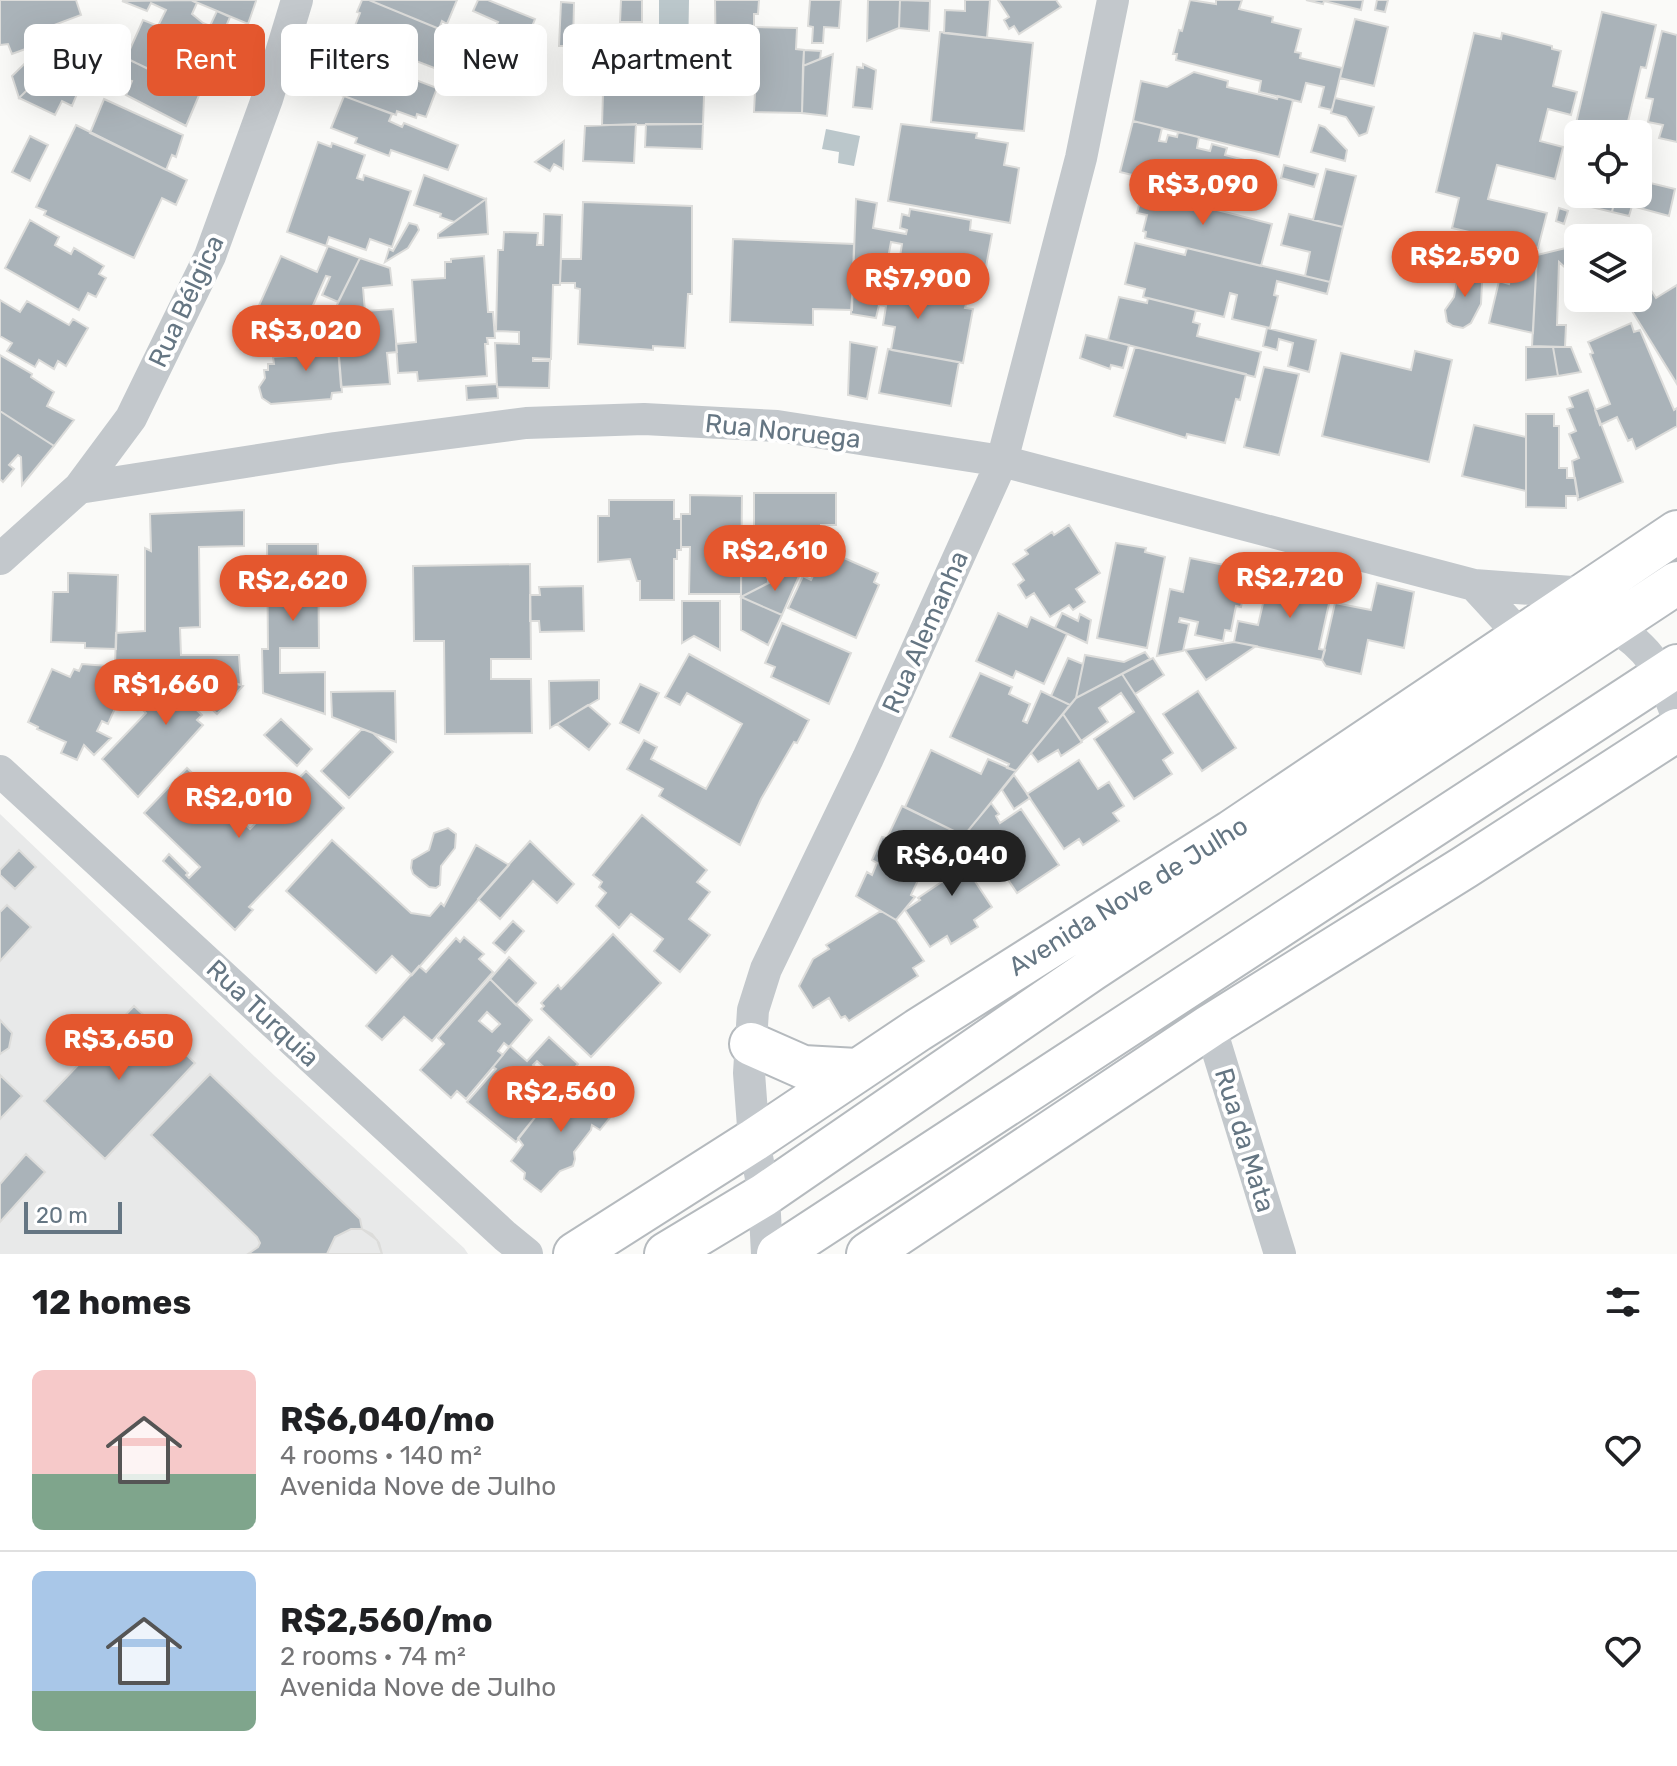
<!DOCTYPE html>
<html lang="en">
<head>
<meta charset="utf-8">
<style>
	:root { --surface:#fff; --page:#f6f6f6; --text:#202124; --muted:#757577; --line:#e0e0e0; --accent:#e4572e }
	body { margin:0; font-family:Rubik,sans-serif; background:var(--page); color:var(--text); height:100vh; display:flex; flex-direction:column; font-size:30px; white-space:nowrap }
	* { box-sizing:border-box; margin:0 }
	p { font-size:26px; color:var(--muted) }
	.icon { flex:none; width:44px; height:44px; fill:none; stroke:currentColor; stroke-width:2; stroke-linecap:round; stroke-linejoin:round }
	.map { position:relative; height:1254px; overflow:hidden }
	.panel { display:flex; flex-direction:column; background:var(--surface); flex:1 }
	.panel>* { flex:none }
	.guide { position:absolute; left:24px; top:24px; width:800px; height:72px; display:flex; gap:16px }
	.fabs { position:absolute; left:1564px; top:120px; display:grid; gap:16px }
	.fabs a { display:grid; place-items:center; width:88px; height:88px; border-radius:12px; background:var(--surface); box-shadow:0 8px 32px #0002; font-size:40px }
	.scale { position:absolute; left:24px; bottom:20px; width:98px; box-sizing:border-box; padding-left:8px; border:4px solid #657683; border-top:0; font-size:22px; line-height:28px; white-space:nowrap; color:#657683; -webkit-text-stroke:6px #fff; paint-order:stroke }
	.price { position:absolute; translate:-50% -68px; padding:0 18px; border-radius:28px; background:var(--accent); color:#fff; font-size:26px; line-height:52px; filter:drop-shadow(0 2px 4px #0008) }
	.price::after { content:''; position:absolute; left:50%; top:48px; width:24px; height:18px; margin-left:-12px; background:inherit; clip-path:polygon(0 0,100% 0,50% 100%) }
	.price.on { background:#222; color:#fff }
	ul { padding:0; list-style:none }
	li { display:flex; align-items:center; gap:24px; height:200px; padding:0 32px }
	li+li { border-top:2px solid var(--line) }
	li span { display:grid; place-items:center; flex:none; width:224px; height:160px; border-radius:12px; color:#555 }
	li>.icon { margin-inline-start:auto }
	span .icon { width:96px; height:96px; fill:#fffc; stroke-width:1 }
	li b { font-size:34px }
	h2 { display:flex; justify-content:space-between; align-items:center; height:96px; padding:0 32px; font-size:34px }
	.chip { padding:0 28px; border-radius:12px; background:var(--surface); box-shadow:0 8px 32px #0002; font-size:28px; line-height:72px }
	.chip.on { background:var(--accent); color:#fff }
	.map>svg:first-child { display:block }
	.built { fill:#e8e9e9 }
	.water { fill:#bbc7cb }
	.building { fill:#aab3b9; stroke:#dcdcda; stroke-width:2; fill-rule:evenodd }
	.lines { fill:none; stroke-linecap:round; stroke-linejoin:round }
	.major-casing { stroke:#b5babe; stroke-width:46 }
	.minor { stroke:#c3c8cc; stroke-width:32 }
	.major { stroke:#fff; stroke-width:42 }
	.labels { text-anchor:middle; stroke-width:8; stroke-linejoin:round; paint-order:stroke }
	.street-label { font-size:26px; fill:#657683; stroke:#fff }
</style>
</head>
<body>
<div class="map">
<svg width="1677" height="1254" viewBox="0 0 1677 1254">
	<rect width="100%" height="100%" fill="#fafaf8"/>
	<path class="built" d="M0,814L275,1076L464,1248L468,1254H0Z"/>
	<path class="water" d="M659,0H689L688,57H666L667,27L659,26Z
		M826,129L860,136L854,166L838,163L839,152L822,149Z"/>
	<path class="building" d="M0,0H76L81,15L46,28L49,36L39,44L12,54L8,44L0,45Z
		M191,0H255L256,1L248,24Z
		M191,0L197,3L192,14L203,23L210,26L217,11L230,17L206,74L191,68L189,71L170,63L164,77L126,58L143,20L158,26L166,10L151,3L147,11L122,1Z
		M362,0H369L469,41L455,76L351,36L360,13L357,12Z
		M369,0H457L447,24L442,21L439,29Z
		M478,0H488L535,19L527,39L496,26L498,22L473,11Z
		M621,0H642V22H620Z
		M715,0H759L758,14H754V27L797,28L796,49L804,50L802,113L754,112L756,73L716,72Z
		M810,0H841L839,28L824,27L823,43H812L813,27L808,26Z
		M868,0H900L899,28L867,41Z
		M900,0L930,1L929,31L899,28Z
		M965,0H990L987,38L944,33L945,10L965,11Z
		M998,0H1056L1061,7L1019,34L1014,26L1009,29L1004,20L1009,17Z
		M1190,0L1216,4V0H1242L1239,9L1273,17L1272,22L1301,29L1295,52L1301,53L1300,58L1342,68L1332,110L1319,107L1324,87L1306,83L1301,102L1259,92L1261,81L1176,60L1177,54H1173L1179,30L1182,31Z
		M1306,0H1363L1361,10L1324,1L1323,4Z
		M1377,0H1388L1385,12L1375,10Z
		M561,2L574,3L573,46H559Z
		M1602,12L1656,25L1646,68L1641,67L1626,130L1631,131L1630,134H1578V146L1571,145Z
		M1355,19L1388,27L1374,86L1340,78Z
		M63,26L78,41L19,98L12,76Z
		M1662,31L1677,35V142L1659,138L1663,125L1648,122L1653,99L1646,98Z
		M940,32L1033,43L1024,131L931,122Z
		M1474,33L1501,39L1502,33L1552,46V49L1561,51L1553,86L1577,92L1571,115L1548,109L1540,141L1563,147L1555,179L1497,165L1488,199L1547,213L1538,248L1452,228L1459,198L1436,192Z
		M73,45L87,52L85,57L105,65L98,81L57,61Z
		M804,50L821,51L820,59L803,66Z
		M833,54L827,116L802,113L803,66Z
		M119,55L200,93L186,126L126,95L132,81L116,75L119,68L114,66Z
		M352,56L437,88L426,117L417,114L416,118L397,111L396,115L338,94Z
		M57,61L85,75L72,106L62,101L55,115L19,98Z
		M604,61H636V80H668V67L705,68L703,124L602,125Z
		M863,64L876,70L872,109L853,107L857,67L863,68Z
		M1194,72L1228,81L1227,87L1277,99L1278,96L1293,100L1279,157L1133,121L1141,81L1167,87Z
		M344,96L392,114L389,121L402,127L404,123L458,145L448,170L391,150L389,156L355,143L357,138L331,128Z
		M1335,98L1374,107L1367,133L1359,136L1346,117L1331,113Z
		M104,99L183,135L176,157L172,155L166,170L90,133Z
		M1133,121L1162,128L1159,141L1166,142L1168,135L1177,137L1178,132L1199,137L1197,148L1210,151L1212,144L1227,148L1225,155L1264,165L1258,186L1251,190L1238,187L1234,200L1120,172Z
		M636,124L634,163L583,161L585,126Z
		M646,124H703L702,149L645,147Z
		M901,124L977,133L976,138L1008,143L1004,165L1019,168L1010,223L888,201Z
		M76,125L187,180L176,205L162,198L134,258L44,215L46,211L36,207Z
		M1319,125L1325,127L1347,150L1345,161L1311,152Z
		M30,136L48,145L30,181L12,172Z
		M564,141L563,169L554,164L550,171L535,162Z
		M318,142L331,147L332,143L365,155L357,178L363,180L364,175L411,191L392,247L370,239L366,250L329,237L326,246L287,232Z
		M1284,165L1318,174L1314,187L1281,178Z
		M1326,169L1356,176L1343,227L1313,220Z
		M424,175L486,199L454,222L440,217L441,214L414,205Z
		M1638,180L1675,189L1669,216L1632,206L1629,216L1612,212L1616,194H1638Z
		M1144,186L1218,205L1217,210L1272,224L1261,266L1145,238L1146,232L1143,231L1147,215L1137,213Z
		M1585,194H1616L1612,212L1583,205Z
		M486,199L488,234L438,238V234Z
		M856,199L877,203L873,228L906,234L907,230L900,228L902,214L909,216L910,209L971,220L970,230L992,234L982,289L942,282L939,296L907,290L909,277L897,275L902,244L891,242L883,286L853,281Z
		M583,202L692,206V294H688L685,348L653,346V350L578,344L580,289L575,288V283H560L561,259H581Z
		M1559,208L1568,211L1564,224L1556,221Z
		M544,214L562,215L560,285H553L551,359L533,358V361H550L549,388L497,387L495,343L519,344V332L496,331L498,250H503L504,232L538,233L537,245H543Z
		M1289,214L1343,227L1330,282L1305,276L1310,252L1281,245Z
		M30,220L59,237L55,245L71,254L74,248L104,266L99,274L106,278L96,297L88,293L79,310L5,268Z
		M409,223L417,225L419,230L408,248L385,262L389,249L393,251Z
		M733,239L854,244L852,310L813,309V325L730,322Z
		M1135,243L1185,255L1187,248L1330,282L1327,294L1277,281L1274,295L1278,296L1270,328L1232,319L1237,295L1230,293L1224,317L1143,297L1145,289L1125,284Z
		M1578,245V269L1570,272L1559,262L1557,325H1566L1565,347L1532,346L1537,255Z
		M328,246L360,258L338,302L322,295L330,277L326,276L307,319L303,318L300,325L294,323L286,340L278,337L275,344L254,335L256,331L249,328L281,256L317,272Z
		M1517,250L1537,255L1533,333L1489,323L1499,281L1509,284Z
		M484,256L488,312H493L495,338H487L488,344H485L487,376L418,381L417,372L398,373L396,344L416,342L412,280L445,278V262H451V259Z
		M360,258L390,268L392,285L363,288L365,311L393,309L397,352L387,353L390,384L341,387L335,309Z
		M1469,268L1478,275L1482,283L1481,304L1471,323L1463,328L1453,326L1447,322L1445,310L1454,297L1458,275L1463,269Z
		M853,281L897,289L896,296L919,301L921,293L967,301L965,308L973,309L963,363L891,350L895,327L883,325L886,306L879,305L876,318L851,314Z
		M1647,284L1656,298L1677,285V384L1624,298H1638V290Z
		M1119,297L1147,303L1148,298L1196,310L1193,322L1200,324L1197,336L1261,352L1255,377L1108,340Z
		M0,300L20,312L27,301L69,325L73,319L88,328L66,366L58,361L54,369L39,360L35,367L7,351L12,343L0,336Z
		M336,321L342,392L332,393L331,399L271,404L262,398L259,387L265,378L264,370H268V364H274L273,357L320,354L318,328H322V322Z
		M1631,323L1634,332L1640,330L1674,410L1677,408V426L1636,449L1632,439L1628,441L1617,417L1600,425L1595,410L1610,404L1590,354L1593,353L1588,342Z
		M1267,328L1316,340L1309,372L1288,366L1293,343L1279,339L1277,350L1263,346Z
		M1086,335L1129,345L1123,368L1111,365L1110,369L1080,358Z
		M850,342L877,347L867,399L848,395Z
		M1135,347L1246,374L1240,400L1236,399L1225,443L1187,434L1186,438L1114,416Z
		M1526,347H1553L1558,376L1526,380Z
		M1553,347H1571L1581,372L1558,376Z
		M888,349L959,362L951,406L879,393Z
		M1415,351L1452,360L1429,462L1322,436L1341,353L1411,370Z
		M0,355L32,374L31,377L54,392L47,406L74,420L54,446L0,411Z
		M1264,367L1299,374L1279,455L1244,447Z
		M497,384L498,398L467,400L466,386Z
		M1588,390L1623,482L1578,500L1572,461L1579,458L1569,434L1576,431L1567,409L1573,407L1569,397Z
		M0,411L54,446L22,485L21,457L18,455L9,465L14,469L3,482L0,479Z
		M1526,414H1554V426H1559V468H1567V478H1575L1578,496H1566V508L1526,507Z
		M1474,425L1526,437V491L1462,476Z
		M754,493H836V525H821V551H803V565L764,563V553H754Z
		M690,495L742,496L741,594H689L690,547H681V514H690Z
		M609,500H674V519H681V550H677V559H674V600H640V581H637L630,559L598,562V516H609Z
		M244,510V546L199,547L200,627L180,628L181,655H239L241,685L207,674L115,666L116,633L145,631V548L151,551L150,514Z
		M1069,525L1100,573L1076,589L1085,602L1073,610L1069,605L1050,617L1034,593L1026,598L1018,585L1024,580L1013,564L1028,554L1025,550L1052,532L1054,535Z
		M1116,543L1146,548L1145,552L1165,557L1147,648L1097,638Z
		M267,544H318L319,648H280V673L325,672V714L263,693L262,649H268Z
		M835,554L878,573L874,582L879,585L856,638L788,608L803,576L811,580L819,563L829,568Z
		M1190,558L1249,570L1241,607L1236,606L1231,631L1225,630L1223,641L1195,635L1198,622L1180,618L1179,622L1189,624L1183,651L1157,656L1170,589L1183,592Z
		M741,560H759V567H772V577H768V583L741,597Z
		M530,564L531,659H491V679H531L532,733L445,734L444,641H414L413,566Z
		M793,571L800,574L782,615L741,597Z
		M68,573L118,575L116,649L85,648V643L51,642L53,592H68Z
		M1274,578L1332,590L1319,649L1325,650L1322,660L1234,642L1238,621L1258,625L1264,599L1269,601Z
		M1377,583L1414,592L1404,648L1368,640L1361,674L1326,666L1322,660L1335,603L1371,610Z
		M583,586L584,631L540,632L539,621H530V595H540L539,587Z
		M741,597L782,615L768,645L741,630Z
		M682,601H720V650L694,636L682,643Z
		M998,613L1027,627L1031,617L1067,634L1044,684L1016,671L1013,678L976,661Z
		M1062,613L1078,621L1080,614L1091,620L1087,643L1055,628Z
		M782,623L851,653L829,704L771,677L775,667L765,663Z
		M1234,642L1256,646L1206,680L1185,650Z
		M1145,652L1150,659L1076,698L1085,655L1124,662Z
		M689,654L809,720L797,743L794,742L761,799L740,845L659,796L663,789L627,769L644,740L657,747L651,759L706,789L742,724L687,693L680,705L665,697Z
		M1068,658L1083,664L1076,698L1070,705L1051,696Z
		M1153,658L1164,675L1135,694L1122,674Z
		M82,664L174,671L138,710L126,697L130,690L126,684L108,724L102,721L97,731L111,738L94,755L84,745L77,760L61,753L66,742L37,729L38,727L28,722L52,669L70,677L74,669L79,671Z
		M174,671L207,674L243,686L217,714L194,692L186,700L202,715L197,720L203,725L138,797L102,759L146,713L140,707Z
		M980,673L1012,687L1009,694L1030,704L1023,721L1027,723L1041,691L1070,705L1016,771L1007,768L1009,764L950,737Z
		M1122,674L1173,753L1163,760L1172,774L1134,799L1094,739L1134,712L1121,693L1099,708L1108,722L1081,741L1063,714L1076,698Z
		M599,680V699L550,728L549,681Z
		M640,684L659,693L639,733L620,723Z
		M395,691L396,742L332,717L331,692Z
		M1198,691L1236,748L1202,771L1163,714Z
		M588,705L610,724L589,750L557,724Z
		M1063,714L1082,742L1061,756L1058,750L1038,762L1031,753Z
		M281,719L312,749L297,766L264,735Z
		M362,729L373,733L393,752L349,798L321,771Z
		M931,750L981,774L988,759L1016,771L964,836L905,807Z
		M1079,760L1098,789L1109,782L1124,806L1113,813L1119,821L1083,845L1079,839L1064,849L1027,794Z
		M187,768L250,829L306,771L344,808L249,907L253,910L235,930L163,861L169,854L188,873L186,875L189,878L200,867L144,813Z
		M1014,775L1030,798L1014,809L1002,790Z
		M991,803L999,814L996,816L1000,823L1021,809L1059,865L1017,893L996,862L989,867L966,833Z
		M902,806L964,836L930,879L921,874L911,895L915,897L896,920L856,896L867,872L872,875L877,863L872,860L882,837L887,838Z
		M642,815L707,870L697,882L710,892L689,919L710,935L680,972L654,951L663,939L631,914L619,928L596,906L606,893L599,887L602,882L593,875Z
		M448,828L456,834L455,848L441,866L440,885L436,888L429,887L413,874L411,868L412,860L429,850L434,833Z
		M966,833L985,861L969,872L992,907L974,920L978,927L951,944L947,936L930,947L905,910L920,900L918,898L943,881L936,871Z
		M332,840L411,913L430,916L441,903L444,906L476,845L509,865L412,975L392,956L376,973L286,891Z
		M530,841L574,884L557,903L533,881L500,919L478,899Z
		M19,850L36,867L15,889L0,875V870Z
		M7,905L31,927L0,961V912Z
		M881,911L896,920L924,961L913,968L918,976L849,1021L845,1016L841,1018L829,998L813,1008L799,986L813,959L829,949L826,945Z
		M513,921L524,931L505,953L493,943Z
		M613,934L661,983L591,1057L541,1009L544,1006L541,1003L558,985L561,989Z
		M464,937L484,954L479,959L493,972L432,1041L404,1017L382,1040L366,1026L419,966L426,972L456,938L460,942Z
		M509,957L536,983L516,1005L490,979Z
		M490,979L532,1020L509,1047L504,1043L498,1051L503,1055L466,1099L457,1091L451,1098L420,1070L444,1044L438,1038ZM487,1012L500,1024L492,1032L479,1021Z
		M134,1006L195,1063L105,1159L44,1101Z
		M0,1020L12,1033L9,1048L0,1054Z
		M549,1037L578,1064L562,1083L537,1061L533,1065L553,1082L539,1097L546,1103L516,1142L467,1102L496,1069L493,1067L510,1046L527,1061Z
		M210,1074L360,1219L362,1229L377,1240L382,1254H248L258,1247L260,1243L257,1237L151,1135Z
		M0,1075L22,1096L0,1119Z
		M593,1080L620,1105L600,1130L592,1125L591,1130L574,1152L575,1159L573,1166L560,1171L541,1192L524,1179L525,1173L511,1161L523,1145L518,1138L553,1095L558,1100L561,1096L575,1108L585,1096L582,1093Z
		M26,1154L45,1172L0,1222V1184Z
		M351,1229H362L372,1234L379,1243L382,1254H327L335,1237Z"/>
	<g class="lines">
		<defs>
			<path id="major" d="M751,1044L803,1067L857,1070
				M575,1254L754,1140L918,1030L1231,832L1677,532
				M666,1254L764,1195L1091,970L1677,583
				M778,1254L1677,666
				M868,1254L1210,1026L1465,867L1677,730"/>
		</defs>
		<use href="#major" class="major-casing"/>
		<path class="minor" d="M79,488L335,448L526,423L644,419L777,426L1002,461L1474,585L1586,593
			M0,559L79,488L131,418L210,256L267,99L297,0
			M1474,585L1521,636
			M1612,625C1655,652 1660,671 1677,716
			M0,771L505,1236L527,1254
			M1210,1026L1280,1254
			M767,1254L764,1195L754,1140L749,1073L753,1010L766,969L868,758L1002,461L1081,158L1113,0"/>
		<use href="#major" class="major"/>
	</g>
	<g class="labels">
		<g class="street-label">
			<text transform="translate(186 301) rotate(-65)" y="9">Rua Bélgica</text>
			<text transform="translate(783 431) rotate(6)" y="9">Rua Noruega</text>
			<text transform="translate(925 632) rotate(-66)" y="9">Rua Alemanha</text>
			<text transform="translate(1128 896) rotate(-32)" y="9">Avenida Nove de Julho</text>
			<text transform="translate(263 1013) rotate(43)" y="9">Rua Turquia</text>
			<text transform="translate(1245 1140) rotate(73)" y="9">Rua da Mata</text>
		</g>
	</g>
</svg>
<div class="fabs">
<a><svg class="icon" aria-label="locate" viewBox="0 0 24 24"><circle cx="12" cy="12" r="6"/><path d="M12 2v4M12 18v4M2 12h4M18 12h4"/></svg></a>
<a><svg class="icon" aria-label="layers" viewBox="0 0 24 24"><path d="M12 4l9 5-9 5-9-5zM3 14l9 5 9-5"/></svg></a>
</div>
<div class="scale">20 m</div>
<b class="price" style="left:1203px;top:227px">R$3,090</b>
<b class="price" style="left:1465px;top:299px">R$2,590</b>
<b class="price" style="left:918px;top:321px">R$7,900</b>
<b class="price" style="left:306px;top:373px">R$3,020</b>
<b class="price" style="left:775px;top:593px">R$2,610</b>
<b class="price" style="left:1290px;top:620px">R$2,720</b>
<b class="price" style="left:293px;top:623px">R$2,620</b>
<b class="price" style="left:166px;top:727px">R$1,660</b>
<b class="price" style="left:239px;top:840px">R$2,010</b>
<b class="price on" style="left:952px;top:898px">R$6,040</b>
<b class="price" style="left:119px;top:1082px">R$3,650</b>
<b class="price" style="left:561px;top:1134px">R$2,560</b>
<div class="guide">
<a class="chip">Buy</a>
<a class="chip on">Rent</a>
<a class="chip">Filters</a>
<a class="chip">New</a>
<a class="chip">Apartment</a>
</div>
</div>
<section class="panel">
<h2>12 homes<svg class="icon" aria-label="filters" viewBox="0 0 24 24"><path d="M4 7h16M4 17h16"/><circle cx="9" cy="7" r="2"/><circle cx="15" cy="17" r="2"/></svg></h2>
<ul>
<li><span style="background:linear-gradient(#f6c9c9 65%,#7fa58c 0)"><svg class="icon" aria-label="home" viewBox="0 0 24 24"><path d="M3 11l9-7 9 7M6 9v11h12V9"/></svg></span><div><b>R$6,040/mo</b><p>4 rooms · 140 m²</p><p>Avenida Nove de Julho</p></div><svg class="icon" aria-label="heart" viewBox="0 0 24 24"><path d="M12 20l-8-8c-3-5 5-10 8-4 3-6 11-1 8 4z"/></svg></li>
<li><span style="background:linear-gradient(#a9c7e8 75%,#7fa58c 0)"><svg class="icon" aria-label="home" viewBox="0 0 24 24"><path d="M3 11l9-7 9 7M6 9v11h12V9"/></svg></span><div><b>R$2,560/mo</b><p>2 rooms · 74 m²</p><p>Avenida Nove de Julho</p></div><svg class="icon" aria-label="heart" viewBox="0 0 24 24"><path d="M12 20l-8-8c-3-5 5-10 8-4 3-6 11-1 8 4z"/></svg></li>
</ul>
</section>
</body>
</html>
